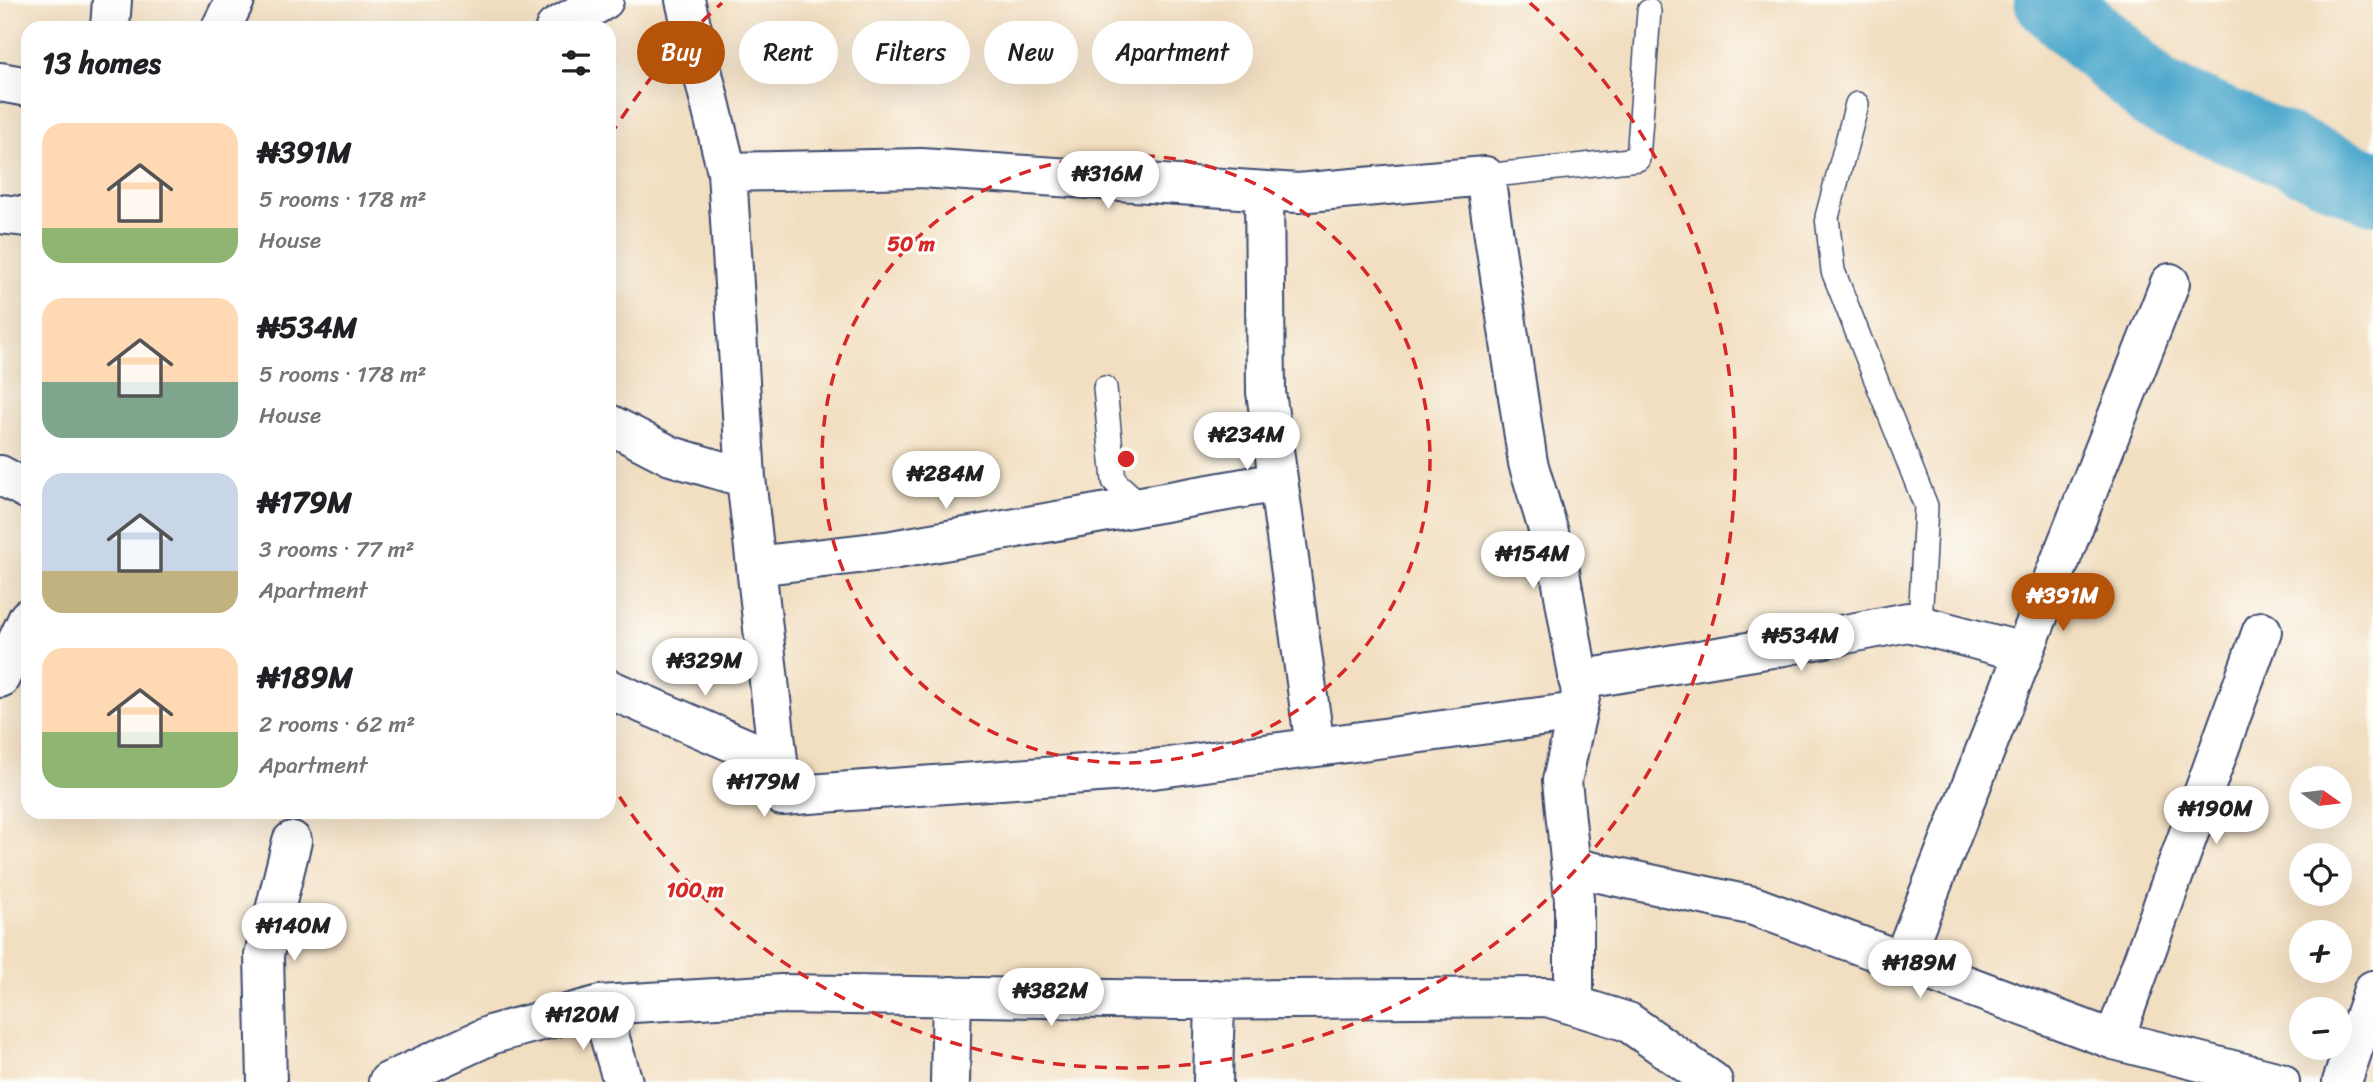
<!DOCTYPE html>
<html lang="en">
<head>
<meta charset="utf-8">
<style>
	:root { --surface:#fff; --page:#f6f6f6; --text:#202124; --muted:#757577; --accent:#b45309 }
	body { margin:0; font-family:Sriracha,sans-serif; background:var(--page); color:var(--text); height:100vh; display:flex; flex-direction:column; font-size:26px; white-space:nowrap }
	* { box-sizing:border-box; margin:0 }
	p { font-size:23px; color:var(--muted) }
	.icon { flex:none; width:38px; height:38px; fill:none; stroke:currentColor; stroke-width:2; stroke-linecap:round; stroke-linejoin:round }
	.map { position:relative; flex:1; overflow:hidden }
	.sheet { position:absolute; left:21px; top:21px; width:595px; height:798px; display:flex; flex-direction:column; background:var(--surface); border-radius:21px; box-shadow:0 7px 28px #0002 }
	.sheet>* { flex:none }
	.guide { position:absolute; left:637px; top:21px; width:665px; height:63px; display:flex; gap:14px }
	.needle { width:46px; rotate:104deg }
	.buttons { position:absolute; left:2289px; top:766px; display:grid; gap:14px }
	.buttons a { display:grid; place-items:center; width:63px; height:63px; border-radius:50%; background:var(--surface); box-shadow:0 7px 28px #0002; font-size:35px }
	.price { position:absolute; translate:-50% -60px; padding:0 16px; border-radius:24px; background:#fff; color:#222; font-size:23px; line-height:46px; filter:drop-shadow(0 2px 4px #0008) }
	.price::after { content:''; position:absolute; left:50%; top:42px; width:21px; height:16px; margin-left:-10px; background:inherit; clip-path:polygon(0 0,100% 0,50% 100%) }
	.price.on { background:var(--accent); color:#fff }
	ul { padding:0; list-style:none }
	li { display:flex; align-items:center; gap:21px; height:175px; padding:0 21px }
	li span { display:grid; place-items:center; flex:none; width:196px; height:140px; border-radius:21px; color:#555 }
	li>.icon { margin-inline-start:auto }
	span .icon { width:84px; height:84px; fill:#fffc; stroke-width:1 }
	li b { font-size:30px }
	h2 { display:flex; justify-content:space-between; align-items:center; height:84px; padding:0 21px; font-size:30px }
	.chip { padding:0 24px; border-radius:32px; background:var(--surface); box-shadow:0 7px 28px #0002; font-size:24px; line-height:63px }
	.chip.on { background:var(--accent); color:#fff }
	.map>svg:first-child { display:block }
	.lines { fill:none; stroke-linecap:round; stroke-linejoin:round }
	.river { stroke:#51aace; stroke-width:74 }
	.service-casing { stroke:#3b496d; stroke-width:26 }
	.minor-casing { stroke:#3b496d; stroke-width:42 }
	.service { stroke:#fff; stroke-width:23 }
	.minor { stroke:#fff; stroke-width:38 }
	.ring { fill:none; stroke:#d62828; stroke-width:3.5; stroke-dasharray:12 9 }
	.centre { fill:#d62828; stroke:#fdfcf7; stroke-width:3.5 }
	.ring-label { font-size:21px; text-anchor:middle; font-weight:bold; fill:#d62828; stroke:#fdfcf7; stroke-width:6; stroke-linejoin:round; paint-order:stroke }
</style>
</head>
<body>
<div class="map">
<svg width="2373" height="1082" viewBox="0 0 2373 1082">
	<rect width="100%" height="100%" fill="#fdfcf7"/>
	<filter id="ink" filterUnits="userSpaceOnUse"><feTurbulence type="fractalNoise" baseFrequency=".0143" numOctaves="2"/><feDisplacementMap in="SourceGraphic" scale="14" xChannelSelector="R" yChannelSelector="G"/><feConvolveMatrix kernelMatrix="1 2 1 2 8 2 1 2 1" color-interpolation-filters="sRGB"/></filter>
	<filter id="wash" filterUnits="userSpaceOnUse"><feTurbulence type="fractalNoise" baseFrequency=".00686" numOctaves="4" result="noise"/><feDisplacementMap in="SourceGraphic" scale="28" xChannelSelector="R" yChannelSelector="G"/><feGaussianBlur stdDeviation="1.57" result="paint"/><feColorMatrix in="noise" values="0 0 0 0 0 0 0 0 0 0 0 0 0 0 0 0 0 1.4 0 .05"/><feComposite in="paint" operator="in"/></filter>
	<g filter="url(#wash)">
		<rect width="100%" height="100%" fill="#f2dec0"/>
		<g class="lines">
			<path class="river" d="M2051,0L2156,95L2373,188"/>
		</g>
	</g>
	<g filter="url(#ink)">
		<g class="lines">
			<defs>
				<path id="service" d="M1857,104L1827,217L1833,271L1926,506L1920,625
					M1485,176L1638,159L1649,11
					M1105,388L1114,481L1143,507"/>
				<path id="minor" d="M685,0L727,172L746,478L782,796L1153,769L1577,712
					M110,28L112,0
					M221,28L235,0
					M555,28L604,0
					M0,82L28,87
					M727,172L921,168L1298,193L1485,176L1528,463L1559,566L1581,693L1562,781L1574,899V1005
					M1264,191L1266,392L1315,747
					M0,214L28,217
					M609,424L671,456L746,478
					M0,475L28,490
					M756,566L892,550L1278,482
					M0,678L28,618
					M1578,680L1784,646L1908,622L2023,652
					M609,689L778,762
					M1571,867L1754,906L2114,1040L2280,1082
					M1902,961L2170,283
					M600,1005L623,1082
					M2114,1040L2262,631
					M267,1082L264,955L292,841
					M388,1082L493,1034L600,1005L782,994L1178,1000L1547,997L1628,1022L1713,1082
					M950,1082L952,996
					M1213,1082L1215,999
					M2342,1082L2373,990"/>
			</defs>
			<use href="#service" class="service-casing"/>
			<use href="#minor" class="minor-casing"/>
			<use href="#service" class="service"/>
			<use href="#minor" class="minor"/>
		</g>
	</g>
	<g class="ring">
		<circle cx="1126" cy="459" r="304"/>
		<path d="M610 136A609 609 0 0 1 722 3M1530 3A609 609 0 1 1 610 782"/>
	</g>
	<circle cx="1126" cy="459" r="10" class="centre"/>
	<g class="ring-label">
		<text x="911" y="251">50 m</text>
		<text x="695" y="897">100 m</text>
	</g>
</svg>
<div class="buttons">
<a><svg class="needle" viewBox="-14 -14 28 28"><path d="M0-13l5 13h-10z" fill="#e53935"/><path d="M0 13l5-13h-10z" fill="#757577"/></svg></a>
<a><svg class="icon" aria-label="locate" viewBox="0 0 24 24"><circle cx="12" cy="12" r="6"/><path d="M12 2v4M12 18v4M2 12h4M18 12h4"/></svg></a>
<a>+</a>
<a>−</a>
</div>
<b class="price" style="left:1108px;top:211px">₦316M</b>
<b class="price" style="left:1247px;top:472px">₦234M</b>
<b class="price" style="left:946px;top:511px">₦284M</b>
<b class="price" style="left:1533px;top:591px">₦154M</b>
<b class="price on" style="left:2063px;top:633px">₦391M</b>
<b class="price" style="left:1801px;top:673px">₦534M</b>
<b class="price" style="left:705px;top:698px">₦329M</b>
<b class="price" style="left:764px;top:819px">₦179M</b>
<b class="price" style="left:2216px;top:846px">₦190M</b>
<b class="price" style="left:294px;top:963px">₦140M</b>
<b class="price" style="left:1920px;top:1000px">₦189M</b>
<b class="price" style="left:1051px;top:1028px">₦382M</b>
<b class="price" style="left:583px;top:1052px">₦120M</b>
<div class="guide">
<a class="chip on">Buy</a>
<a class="chip">Rent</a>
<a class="chip">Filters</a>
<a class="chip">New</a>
<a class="chip">Apartment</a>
</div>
<section class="sheet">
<h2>13 homes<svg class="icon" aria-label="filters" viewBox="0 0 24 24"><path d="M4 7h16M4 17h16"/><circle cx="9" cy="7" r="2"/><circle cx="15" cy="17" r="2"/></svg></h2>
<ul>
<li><span style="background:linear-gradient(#ffd9b3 75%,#8fb573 0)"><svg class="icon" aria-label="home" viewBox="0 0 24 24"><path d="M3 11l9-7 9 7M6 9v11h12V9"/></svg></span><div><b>₦391M</b><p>5 rooms · 178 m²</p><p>House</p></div></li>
<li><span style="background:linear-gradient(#ffd9b3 60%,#7fa58c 0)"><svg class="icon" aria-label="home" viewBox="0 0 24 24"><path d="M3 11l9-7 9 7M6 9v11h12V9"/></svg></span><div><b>₦534M</b><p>5 rooms · 178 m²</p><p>House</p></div></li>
<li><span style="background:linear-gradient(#c9d6e8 70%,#c2b280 0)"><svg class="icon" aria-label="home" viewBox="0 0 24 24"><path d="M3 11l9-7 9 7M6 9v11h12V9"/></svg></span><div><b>₦179M</b><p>3 rooms · 77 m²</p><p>Apartment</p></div></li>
<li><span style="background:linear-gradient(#ffd9b3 60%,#8fb573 0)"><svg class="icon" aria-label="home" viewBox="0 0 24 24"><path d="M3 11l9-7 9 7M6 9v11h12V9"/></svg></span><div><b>₦189M</b><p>2 rooms · 62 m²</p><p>Apartment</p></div></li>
</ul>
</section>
</div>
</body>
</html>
